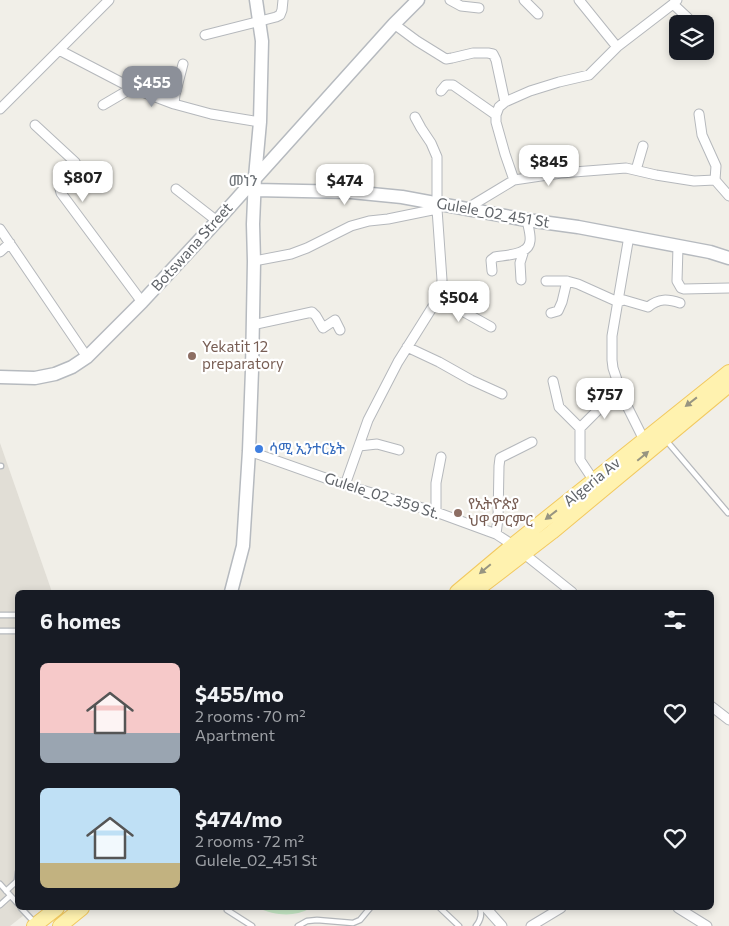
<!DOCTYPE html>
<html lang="en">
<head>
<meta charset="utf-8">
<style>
	:root { --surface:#171b24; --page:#242831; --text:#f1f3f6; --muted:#9ea1a6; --accent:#8c9099 }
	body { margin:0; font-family:Commissioner,"Noto Sans Ethiopic",sans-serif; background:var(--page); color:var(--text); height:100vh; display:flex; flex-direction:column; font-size:19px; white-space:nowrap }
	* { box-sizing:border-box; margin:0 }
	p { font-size:16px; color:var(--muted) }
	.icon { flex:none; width:28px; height:28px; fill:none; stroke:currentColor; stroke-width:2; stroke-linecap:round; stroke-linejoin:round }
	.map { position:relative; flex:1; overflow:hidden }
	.panel { position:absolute; left:15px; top:590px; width:699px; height:320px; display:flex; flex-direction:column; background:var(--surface); border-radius:8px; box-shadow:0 2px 8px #0003 }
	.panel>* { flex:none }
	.fabs { position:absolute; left:669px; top:15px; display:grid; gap:10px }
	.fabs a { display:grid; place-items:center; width:45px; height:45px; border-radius:8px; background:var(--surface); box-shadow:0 2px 8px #0003; font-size:25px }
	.price { position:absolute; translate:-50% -42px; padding:0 11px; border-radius:10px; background:#fff; color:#222; font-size:16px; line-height:32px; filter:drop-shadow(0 1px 2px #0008) }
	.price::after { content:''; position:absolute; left:50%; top:30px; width:15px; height:11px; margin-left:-8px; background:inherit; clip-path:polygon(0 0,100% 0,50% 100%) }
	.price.selected { background:var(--accent); color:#fff }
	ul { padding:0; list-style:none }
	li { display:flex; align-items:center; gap:15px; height:125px; padding:0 25px }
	li span { display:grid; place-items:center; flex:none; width:140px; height:100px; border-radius:8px; color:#555 }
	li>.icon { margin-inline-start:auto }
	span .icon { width:60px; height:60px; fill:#fffc; stroke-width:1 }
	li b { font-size:21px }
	h2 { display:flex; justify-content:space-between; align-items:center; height:60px; padding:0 25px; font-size:21px }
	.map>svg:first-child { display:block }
	.education { fill:#e1ded6 }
	.garden { fill:#c5e8c5 }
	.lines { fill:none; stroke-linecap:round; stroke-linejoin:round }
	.lane-casing { stroke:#b5b8bc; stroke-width:7 }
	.street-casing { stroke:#b5b8bc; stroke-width:11 }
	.secondary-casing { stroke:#b6babf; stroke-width:15 }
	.primary-casing { stroke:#f2c960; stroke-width:16 }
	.lane { stroke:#fff; stroke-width:4.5 }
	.street { stroke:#fff; stroke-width:9 }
	.secondary { stroke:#fff; stroke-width:12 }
	.primary { stroke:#fff2af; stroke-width:14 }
	.oneway { fill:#979581 }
	.education-dot { fill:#8d6e63; stroke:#fff; stroke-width:2 }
	.shop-dot { fill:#3f7fe0; stroke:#fff; stroke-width:2 }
	.labels { text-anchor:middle; stroke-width:4.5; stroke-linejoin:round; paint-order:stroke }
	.street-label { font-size:15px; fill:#5f6368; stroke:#fff }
	.education-label { font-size:15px; fill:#785e54; stroke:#fff; text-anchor:start }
	.shop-label { font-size:15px; fill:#366cbe; stroke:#fff; text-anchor:start }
	.neighbourhood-label { font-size:16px; fill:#70757a; stroke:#fff }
</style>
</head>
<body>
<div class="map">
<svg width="729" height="926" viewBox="0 0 729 926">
	<rect width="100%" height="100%" fill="#f1efe8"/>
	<path class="education" d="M0,443L52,592H18V908H33L10,926H0Z"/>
	<path class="garden" d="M257,908H311C292,918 276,915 257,908Z"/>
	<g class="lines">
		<defs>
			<path id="lane" d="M665,439L728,513
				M0,466H1
				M0,615H18
				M0,631H18
				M17,880L18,872
				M0,884L18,904
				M6,891L18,880
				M0,905L10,896
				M21,908L35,923
				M440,908L459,926
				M227,910L252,926
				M298,926L307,921L317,920L353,923L360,920L370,908
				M476,926C480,921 482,914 480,908"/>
			<path id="street" d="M450,0L461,6L479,8
				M524,0L538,14
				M579,0L617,47
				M673,4L688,18
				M394,24L417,41L446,59L452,58L473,53H488L493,54L496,60L505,102
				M205,35L276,17L280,15L282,10L283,0
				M59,50L132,88L174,104L211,114L260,122
				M441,91L446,85H453L496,115
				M174,104L175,95L183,64
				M103,105L132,88
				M0,109L109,0
				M699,114L702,135L716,166L715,180L729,196
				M35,125L75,162L76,164L75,167L60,189L61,193L142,302
				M636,170L643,146
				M514,180L505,154L496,122V115L499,107L505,102L530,91L559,82L589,75L617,47L673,4L677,0
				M176,189L217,221
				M466,209L514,180L561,173L626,168L656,175L694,181L715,180
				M0,229L87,357
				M629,236L612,336V360L613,368L623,398L644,440
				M678,247L677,281L681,288L684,289L729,288
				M0,252L10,243
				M254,261L291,254L307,248L351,226L369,221L388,219L437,209
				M492,271L491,260L495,257C506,255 529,255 530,241C531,235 528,226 527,220
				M521,280L520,263L524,250
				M546,281H567L578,284L618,302L624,300L648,307C659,298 668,299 680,303
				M439,298L491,327
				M551,313L558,311L562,302L567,281
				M252,325L312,312L316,316L323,328L335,320L340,330
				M407,347L439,362L471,380L502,394
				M553,381L559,407L580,428
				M359,446L377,444L399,450
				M249,451L345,485L436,512L496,534L513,545L572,592
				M594,481L580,460V428L597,411L602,395
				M345,485L368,420L398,362L440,295L442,280L437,209V157L431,143L421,128L415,117
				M436,512V483L441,457
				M496,534L498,519L499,466L500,458L532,442
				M711,706L729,720
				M486,908L502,926
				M678,908L707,926
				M531,926L561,908"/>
			<path id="secondary" d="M255,190L351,192L402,197L527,220L578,227L710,252L729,258
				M0,377L35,378L55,374L72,367L87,357L142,302L217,221L394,24L418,0
				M231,592L243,546L249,451L252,370L254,261L253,224L255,177L260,122L262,41L256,0"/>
			<path id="primary" d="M457,592L513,545L729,372
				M474,592L552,532L729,385
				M34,926L57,908
				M60,926L82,908"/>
		</defs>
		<use href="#lane" class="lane-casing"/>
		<use href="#street" class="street-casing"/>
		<use href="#secondary" class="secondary-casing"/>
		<use href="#primary" class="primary-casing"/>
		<use href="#lane" class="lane"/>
		<use href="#street" class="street"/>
		<use href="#secondary" class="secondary"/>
		<use href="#primary" class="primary"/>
	</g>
	<defs><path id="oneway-solid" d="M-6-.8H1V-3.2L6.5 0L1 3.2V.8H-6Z" transform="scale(1.25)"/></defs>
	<g class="oneway">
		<use href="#oneway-solid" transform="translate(691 402) rotate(142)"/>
		<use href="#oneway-solid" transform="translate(643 456) rotate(-40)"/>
		<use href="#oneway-solid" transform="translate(551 515) rotate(142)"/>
		<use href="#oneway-solid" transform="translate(485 569) rotate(140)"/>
	</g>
	<g class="education-dot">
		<circle cx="192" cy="356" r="5"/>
		<circle cx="458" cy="513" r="5"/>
	</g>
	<circle class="shop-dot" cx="259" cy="449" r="5"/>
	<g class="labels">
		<g class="street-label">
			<text transform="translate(493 213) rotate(10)" y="5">Gulele_02_451 St</text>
			<text transform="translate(192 247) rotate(-48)" y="5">Botswana Street</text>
			<text transform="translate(592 482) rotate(-39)" y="5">Algeria Av</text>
			<text transform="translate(382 496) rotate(18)" y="5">Gulele_02_359 St.</text>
		</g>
		<g class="education-label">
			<text x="202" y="352">Yekatit 12<tspan x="202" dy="17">preparatory</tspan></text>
			<text x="468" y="509">የኢትዮጵያ<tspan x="468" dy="17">ህዋ ምርምር</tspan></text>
		</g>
		<g class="shop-label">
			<text x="269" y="454">ሳሚ ኢንተርኔት</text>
		</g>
		<g class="neighbourhood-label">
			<text x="243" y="186">መነን</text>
		</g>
	</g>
</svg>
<div class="fabs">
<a><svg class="icon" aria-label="layers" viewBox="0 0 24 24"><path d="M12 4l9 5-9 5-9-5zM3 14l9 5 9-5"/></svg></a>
</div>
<b class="price selected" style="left:152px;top:108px">$455</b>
<b class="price" style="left:549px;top:187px">$845</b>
<b class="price" style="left:83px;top:203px">$807</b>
<b class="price" style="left:345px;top:206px">$474</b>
<b class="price" style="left:459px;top:323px">$504</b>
<b class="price" style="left:605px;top:420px">$757</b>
<section class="panel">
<h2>6 homes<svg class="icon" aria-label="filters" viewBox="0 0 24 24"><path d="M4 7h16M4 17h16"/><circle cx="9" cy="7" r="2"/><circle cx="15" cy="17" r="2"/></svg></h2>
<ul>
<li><span style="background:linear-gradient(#f6c9c9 70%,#9aa5b1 0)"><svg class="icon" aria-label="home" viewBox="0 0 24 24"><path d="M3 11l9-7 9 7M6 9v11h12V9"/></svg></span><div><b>$455/mo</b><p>2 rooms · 70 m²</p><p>Apartment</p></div><svg class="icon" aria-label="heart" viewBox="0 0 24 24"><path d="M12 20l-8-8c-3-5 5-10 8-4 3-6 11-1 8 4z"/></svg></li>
<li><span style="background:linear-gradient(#bfe0f5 75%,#c2b280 0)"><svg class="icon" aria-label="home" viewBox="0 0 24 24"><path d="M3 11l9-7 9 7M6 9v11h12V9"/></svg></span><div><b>$474/mo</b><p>2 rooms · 72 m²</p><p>Gulele_02_451 St</p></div><svg class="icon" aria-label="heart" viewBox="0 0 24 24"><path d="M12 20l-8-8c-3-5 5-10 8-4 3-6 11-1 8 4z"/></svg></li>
</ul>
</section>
</div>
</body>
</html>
